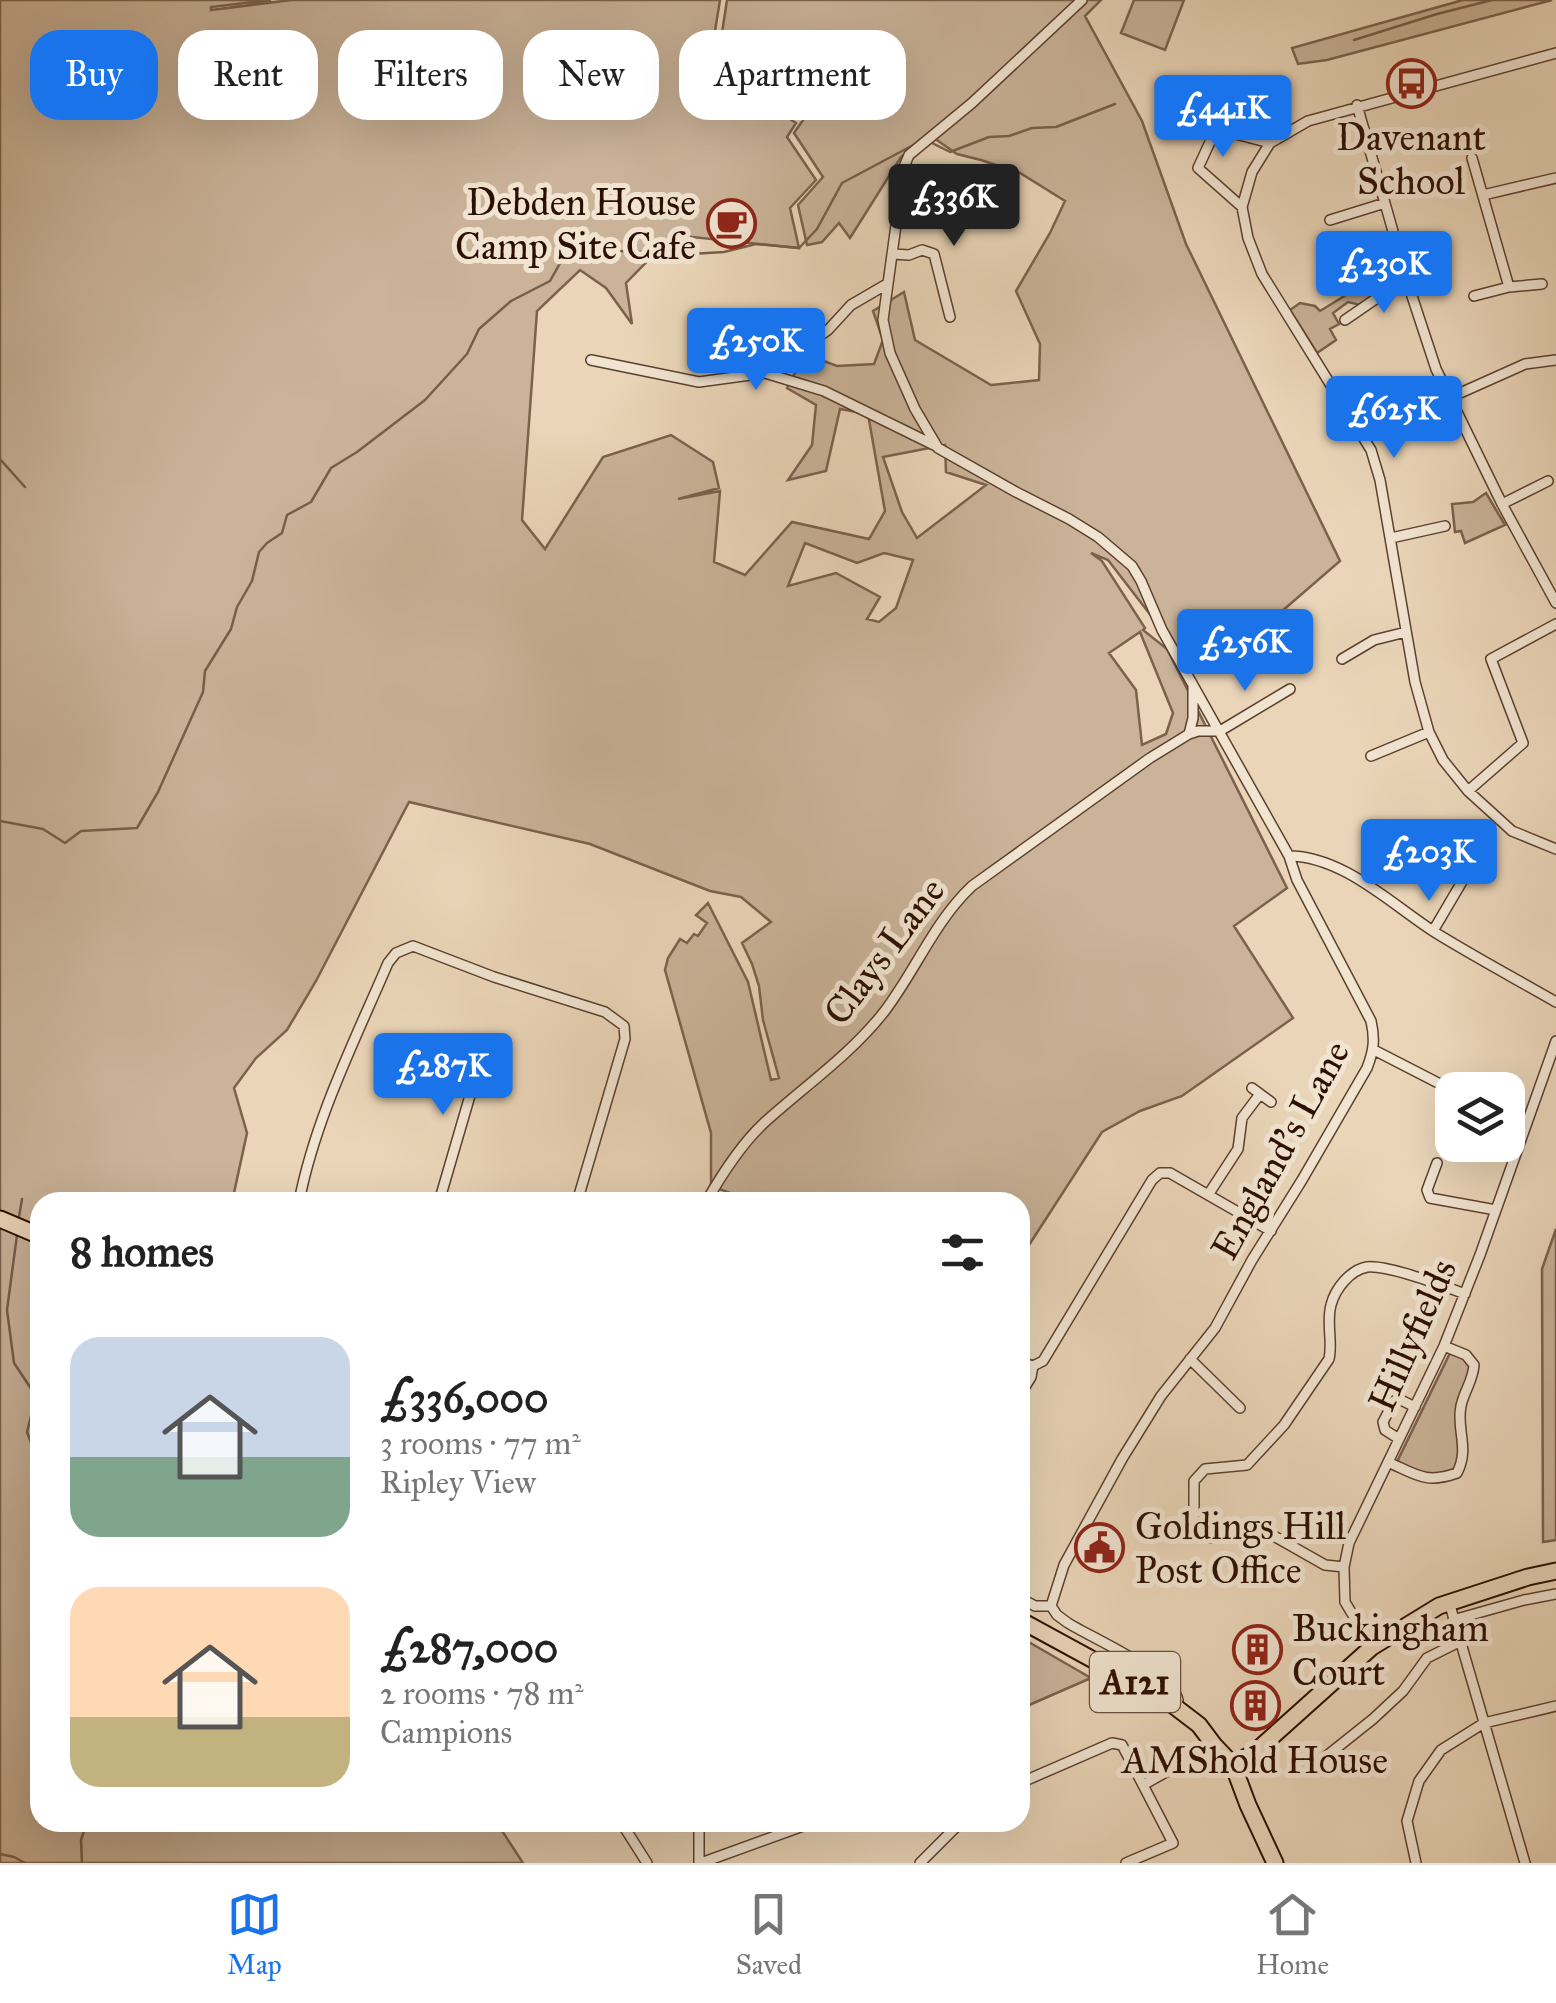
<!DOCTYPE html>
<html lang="en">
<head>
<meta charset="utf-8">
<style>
	:root { --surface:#fff; --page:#f2f2f2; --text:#222; --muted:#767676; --line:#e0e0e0; --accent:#1a73e8 }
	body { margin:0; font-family:"IM FELL Great Primer",serif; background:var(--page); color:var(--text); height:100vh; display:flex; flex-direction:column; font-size:38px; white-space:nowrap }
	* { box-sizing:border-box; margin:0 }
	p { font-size:32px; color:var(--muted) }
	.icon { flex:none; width:55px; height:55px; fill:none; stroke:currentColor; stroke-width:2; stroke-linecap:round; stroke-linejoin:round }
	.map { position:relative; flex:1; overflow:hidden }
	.sheet { position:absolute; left:30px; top:1192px; width:1000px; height:640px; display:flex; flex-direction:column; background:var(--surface); border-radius:30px; box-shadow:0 10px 40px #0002 }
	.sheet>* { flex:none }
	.hud { position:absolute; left:30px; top:30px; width:1000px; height:90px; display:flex; gap:20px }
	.fabs { position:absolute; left:1435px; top:1072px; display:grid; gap:20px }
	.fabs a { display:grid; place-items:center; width:90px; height:90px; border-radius:20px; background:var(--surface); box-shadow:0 10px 40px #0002; font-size:50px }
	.price { position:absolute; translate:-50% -85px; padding:0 22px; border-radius:10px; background:var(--accent); color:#fff; font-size:32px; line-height:65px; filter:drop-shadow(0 2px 5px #0008) }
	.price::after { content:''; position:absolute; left:50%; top:60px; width:30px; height:22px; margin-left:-15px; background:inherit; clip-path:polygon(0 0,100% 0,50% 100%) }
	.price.selected { background:#222; color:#fff }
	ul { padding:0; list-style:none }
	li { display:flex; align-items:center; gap:30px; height:250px; padding:0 40px }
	li span { display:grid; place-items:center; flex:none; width:280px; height:200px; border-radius:30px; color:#555 }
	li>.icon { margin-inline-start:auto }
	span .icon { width:120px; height:120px; fill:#fffc; stroke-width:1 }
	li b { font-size:42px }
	h2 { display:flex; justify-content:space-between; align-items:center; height:120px; padding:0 40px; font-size:42px }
	.tag { padding:0 35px; border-radius:30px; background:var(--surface); box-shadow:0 10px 40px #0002; font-size:35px; line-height:90px }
	.tag.selected { background:var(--accent); color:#fff }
	.menu { display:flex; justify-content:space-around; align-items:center; height:140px; border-top:2px solid var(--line); background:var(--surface); font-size:28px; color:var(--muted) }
	.menu a { display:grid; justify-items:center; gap:5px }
	.menu .selected { color:var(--accent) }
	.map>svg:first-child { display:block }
	.green { fill:#cab399; stroke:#7c614d; stroke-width:2.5; fill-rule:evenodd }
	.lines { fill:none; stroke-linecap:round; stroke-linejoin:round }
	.stream { stroke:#785e4a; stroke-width:2.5 }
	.minor-casing { stroke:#5c402f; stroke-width:12 }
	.primary-casing { stroke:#2d0f01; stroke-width:19 }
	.minor { stroke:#f1e4d1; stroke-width:9 }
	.primary { stroke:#ead5b8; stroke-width:15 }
	.labels { text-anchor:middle; stroke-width:10; stroke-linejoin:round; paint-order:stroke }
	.shield { fill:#f1e4d1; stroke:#684f3f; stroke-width:2.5 }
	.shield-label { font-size:35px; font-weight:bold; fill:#2d0f01 }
	.poi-label { font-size:38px; fill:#2d0f01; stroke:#f1e4d1 }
	.street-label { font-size:38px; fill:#2d0f01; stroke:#f1e4d1 }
</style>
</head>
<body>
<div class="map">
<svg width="1556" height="1863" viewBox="0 0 1556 1863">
	<rect width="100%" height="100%" fill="#ead5b8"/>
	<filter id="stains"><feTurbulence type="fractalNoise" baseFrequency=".002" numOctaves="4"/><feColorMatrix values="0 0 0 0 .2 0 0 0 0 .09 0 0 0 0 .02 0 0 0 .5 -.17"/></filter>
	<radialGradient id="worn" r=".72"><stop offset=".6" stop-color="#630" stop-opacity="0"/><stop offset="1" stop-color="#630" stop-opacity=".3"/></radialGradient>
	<path class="green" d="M0,0H271L211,7V10L291,0H720L714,37L700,58L796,123L787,137L816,180L790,208L799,248L673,235L626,283L632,324L606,288L580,270L537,311L522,520L545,549L603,457L671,435L713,462L719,488L678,499L720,491L714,562L745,575L792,522L869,539L885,511L868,414L840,409L826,471L788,480L812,445L816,405L787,388L805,354L837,366L874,364L883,340L873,311L904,292L915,340L991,385L1039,380L1040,344L1016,291L1050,233L1065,201L1020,173L981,160L957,154L931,136L901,157L850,238L839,223L822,242L807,245L798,205L823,177L794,133L803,120L707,54L722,33L727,0H1101L1085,16L1142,121L1186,244L1340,561L1244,644L1218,632L1176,648L1108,560L1091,553L1102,561L1145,628L1143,630L1167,649L1287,888L1234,926L1293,1018L1182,1096L1140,1111L1102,1132L1020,1259V1202H754L711,1186V1133L665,970L668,958L680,939L687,943L694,934L698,936L707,923L696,915L708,903L748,982L771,1080L779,1078L763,1020L759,986L752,964L742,943L771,922L741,897L710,891L590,844L409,802L316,981L287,1030L256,1058L234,1088L247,1133L232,1202H40V1227L0,1210ZM945,445L946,472L986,485L917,538L902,512L883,457ZM805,543L857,563L884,553L913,560L896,608L879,622L867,619L880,597L836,573L788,586ZM1140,632L1173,713L1166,734L1142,745L1136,690L1109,653Z
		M1134,0H1184L1165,50L1121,33Z
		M1463,0H1552L1327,60L1298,64L1292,48Z
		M1393,275L1395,285L1361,305L1348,302L1333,313L1339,324L1330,329L1336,340L1317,353L1290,310L1300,303L1315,306L1320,311L1364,284L1363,280Z
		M1486,493L1505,525L1465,543L1461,531L1455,532L1452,504L1473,502Z
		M0,1224L40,1240V1822L497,1823L523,1863H0Z
		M1556,1229V1540L1543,1542L1542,1269Z
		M1452,1349L1474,1365L1461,1406L1457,1473L1439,1479L1395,1466Z
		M1020,1637L1091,1678L1020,1709Z"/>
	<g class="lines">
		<path class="stream" d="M1354,40L1437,14L1492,0
			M930,142L950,152L989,137L1009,136L1032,128L1056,127L1115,104
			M0,459L25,487
			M0,821L43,829L65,843L81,831L137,828L158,792L203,692L205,671L231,629L237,607L252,581L259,552L267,543L282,533L287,515L311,502L331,468L357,452L425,400L467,354L479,329L511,301L550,281L568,249L691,254L724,252L756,244L799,248L817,229L842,183L919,142
			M19,1217L22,1199
			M17,1235L7,1310L14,1363L36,1396L27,1432L38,1461L37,1519L40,1540
			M0,1854L14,1857L25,1863
			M82,1863L81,1840L87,1822"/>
		<defs>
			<path id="minor" d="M1556,53L1308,121L1270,143L1252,172L1242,207L1248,238L1262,274L1371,450L1380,480L1415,682L1429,732L1443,760L1468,791L1512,831L1556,849
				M1357,105L1408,284L1436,369L1502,504L1556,603
				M1472,158L1509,287
				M1483,195L1556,178
				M1242,207L1198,168L1216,129L1270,143
				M1330,220L1385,203
				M893,254L909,255L922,250L934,254L950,317
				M1474,296L1509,287L1542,284
				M1345,320L1377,298L1408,284
				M591,360L699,382L765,373L828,330L851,305L887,284
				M765,373L824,391L936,446
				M1449,398L1525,364L1556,360
				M1502,504L1548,481
				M1391,538L1445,526
				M1342,659L1374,640L1406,632
				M1220,731L1290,689
				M1189,734L1193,718V685
				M1371,756L1429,732
				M1468,791L1523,743L1491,659L1556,624
				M1289,856C1343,856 1392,905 1436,933C1475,957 1516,979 1556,1002
				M1433,931L1463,880
				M1374,1050L1444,1086
				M1252,1088L1271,1102
				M1437,1163L1427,1190L1430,1198L1496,1210
				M1208,1195L1238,1149L1242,1118L1260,1094
				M299,1202C315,1119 355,1040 388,963L396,953L413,946L494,977L605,1012L624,1026L625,1039L577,1202
				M439,1202L485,1044
				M706,1202C722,1174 741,1144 765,1122C805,1086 851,1054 884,1012C916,970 934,922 972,886L1150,758L1189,734L1198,731H1220
				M1190,1359L1240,1408
				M1020,1362L1033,1366L1043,1361L1152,1180L1160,1173H1170L1271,1231
				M1020,1395L1031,1377L1033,1366
				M1399,1439L1385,1430L1383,1422L1394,1401L1401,1400L1415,1407
				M1388,1462C1417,1475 1426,1484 1457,1473C1470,1448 1456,1430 1461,1406C1464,1391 1473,1381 1474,1365L1466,1355L1444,1346
				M1344,1567L1325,1565L1272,1535L1211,1538L1194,1526V1481L1205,1469L1247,1465L1284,1425L1329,1359C1333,1341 1326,1323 1331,1305C1335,1289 1350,1270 1367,1267C1388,1265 1444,1286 1465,1294
				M1020,1598L1035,1606H1051L1057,1615L1068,1623C1092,1638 1173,1673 1178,1700L1175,1705
				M1449,1602L1525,1863
				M1051,1606L1064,1565L1122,1459L1161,1396L1215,1328L1252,1260L1302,1180L1367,1068C1374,1050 1375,1039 1371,1021L1297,880L1289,856L1162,630L1141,581L1132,566L1098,537L1069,519L1016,492L938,448L915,409L890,353L883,320L904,167L909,155L972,103L1082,0
				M1453,1620L1524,1600L1556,1594
				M1372,1647L1345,1602L1344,1567L1349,1543L1444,1346L1480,1255L1556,1041
				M1314,1766L1373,1719L1403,1691L1427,1658L1459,1642
				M1020,1783L1112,1743L1122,1745L1143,1785
				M621,1822L647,1863
				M699,1822V1863
				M701,1863L814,1822
				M920,1863L961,1822
				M1126,1863L1173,1843L1143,1785L1214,1745
				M1416,1863L1407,1821L1419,1781L1441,1750L1484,1723L1556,1706"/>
			<path id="primary" d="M0,1219L40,1236
				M1020,1620L1165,1699L1199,1725L1214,1745L1233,1765L1248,1805L1275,1863
				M1233,1765L1255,1752L1372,1647L1439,1606L1528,1577L1556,1571"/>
		</defs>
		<use href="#minor" class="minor-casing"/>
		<use href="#primary" class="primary-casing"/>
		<use href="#minor" class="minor"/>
		<use href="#primary" class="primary"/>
	</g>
	<defs>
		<symbol id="bus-ring" viewBox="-11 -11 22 22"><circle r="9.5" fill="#f1e4d1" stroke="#8f2418" stroke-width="1.5"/><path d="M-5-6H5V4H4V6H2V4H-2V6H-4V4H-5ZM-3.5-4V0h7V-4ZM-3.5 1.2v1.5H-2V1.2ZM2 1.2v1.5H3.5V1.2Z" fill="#8f2418"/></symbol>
		<symbol id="cafe-ring" viewBox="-11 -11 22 22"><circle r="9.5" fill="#f1e4d1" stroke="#8f2418" stroke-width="1.5"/><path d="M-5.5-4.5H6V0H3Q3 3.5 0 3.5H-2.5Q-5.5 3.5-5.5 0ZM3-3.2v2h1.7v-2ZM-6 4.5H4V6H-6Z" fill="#8f2418"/></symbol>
		<symbol id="civic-ring" viewBox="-11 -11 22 22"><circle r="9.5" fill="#f1e4d1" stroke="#8f2418" stroke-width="1.5"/><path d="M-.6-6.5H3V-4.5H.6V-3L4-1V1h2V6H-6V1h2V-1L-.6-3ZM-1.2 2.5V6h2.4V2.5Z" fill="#8f2418"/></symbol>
		<symbol id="building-ring" viewBox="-11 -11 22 22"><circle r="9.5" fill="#f1e4d1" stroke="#8f2418" stroke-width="1.5"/><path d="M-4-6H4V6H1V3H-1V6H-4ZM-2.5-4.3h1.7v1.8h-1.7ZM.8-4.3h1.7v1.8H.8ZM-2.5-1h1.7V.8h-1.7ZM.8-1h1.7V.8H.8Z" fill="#8f2418"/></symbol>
	</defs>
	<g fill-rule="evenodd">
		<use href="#bus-ring" x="1384" y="56" width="55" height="55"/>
		<use href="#cafe-ring" x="704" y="196" width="55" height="55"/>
		<use href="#civic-ring" x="1072" y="1520" width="55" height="55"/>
		<use href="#building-ring" x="1230" y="1622" width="55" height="55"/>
		<use href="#building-ring" x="1228" y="1678" width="55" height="55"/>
	</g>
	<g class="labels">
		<rect class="shield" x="1090" y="1652" width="90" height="60" rx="8"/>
		<g class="shield-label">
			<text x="1135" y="1694">A121</text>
		</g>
		<g class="poi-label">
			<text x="1411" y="150">Davenant<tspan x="1411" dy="44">School</tspan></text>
			<text x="696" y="215" text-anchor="end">Debden House<tspan x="696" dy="44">Camp Site Cafe</tspan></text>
			<text x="1135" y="1539" text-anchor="start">Goldings Hill<tspan x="1135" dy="44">Post Office</tspan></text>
			<text x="1292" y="1641" text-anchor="start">Buckingham<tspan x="1292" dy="44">Court</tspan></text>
			<text x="1255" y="1773">AMShold House</text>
		</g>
		<g class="street-label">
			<text transform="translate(884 951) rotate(-53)" y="13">Clays Lane</text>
			<text transform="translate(1280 1150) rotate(-61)" y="13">England's Lane</text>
			<text transform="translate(1412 1335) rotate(-66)" y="13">Hillyfields</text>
		</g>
	</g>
	<rect width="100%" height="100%" filter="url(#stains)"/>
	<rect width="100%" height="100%" fill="url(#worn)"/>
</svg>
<div class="fabs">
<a><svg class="icon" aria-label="layers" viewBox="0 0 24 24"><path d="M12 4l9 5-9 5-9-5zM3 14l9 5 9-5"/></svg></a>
</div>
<b class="price" style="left:1223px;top:160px">£441K</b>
<b class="price selected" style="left:954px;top:249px">£336K</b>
<b class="price" style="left:1384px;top:316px">£230K</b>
<b class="price" style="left:756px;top:393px">£250K</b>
<b class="price" style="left:1394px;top:461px">£625K</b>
<b class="price" style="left:1245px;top:694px">£256K</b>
<b class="price" style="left:1429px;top:904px">£203K</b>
<b class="price" style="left:443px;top:1118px">£287K</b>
<div class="hud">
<a class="tag selected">Buy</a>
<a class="tag">Rent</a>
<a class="tag">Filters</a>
<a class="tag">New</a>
<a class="tag">Apartment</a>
</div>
<section class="sheet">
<h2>8 homes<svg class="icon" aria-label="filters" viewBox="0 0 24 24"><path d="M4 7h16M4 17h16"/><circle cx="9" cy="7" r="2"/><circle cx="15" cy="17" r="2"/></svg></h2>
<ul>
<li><span style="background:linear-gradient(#c9d6e8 60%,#7fa58c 0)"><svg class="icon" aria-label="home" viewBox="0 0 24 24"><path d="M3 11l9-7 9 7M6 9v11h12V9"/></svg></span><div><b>£336,000</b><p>3 rooms · 77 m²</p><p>Ripley View</p></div></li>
<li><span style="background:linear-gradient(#ffd9b3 65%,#c2b280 0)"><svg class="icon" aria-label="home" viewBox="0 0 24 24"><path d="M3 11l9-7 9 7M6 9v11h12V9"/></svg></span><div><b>£287,000</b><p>2 rooms · 78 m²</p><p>Campions</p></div></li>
</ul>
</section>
</div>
<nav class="menu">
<a class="selected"><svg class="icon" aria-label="map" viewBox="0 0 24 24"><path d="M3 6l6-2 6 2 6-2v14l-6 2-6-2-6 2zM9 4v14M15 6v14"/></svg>Map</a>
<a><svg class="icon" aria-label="saved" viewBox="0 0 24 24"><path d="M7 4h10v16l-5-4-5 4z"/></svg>Saved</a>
<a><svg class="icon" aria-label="home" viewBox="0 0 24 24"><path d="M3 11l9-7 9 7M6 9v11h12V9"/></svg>Home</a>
</nav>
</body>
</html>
